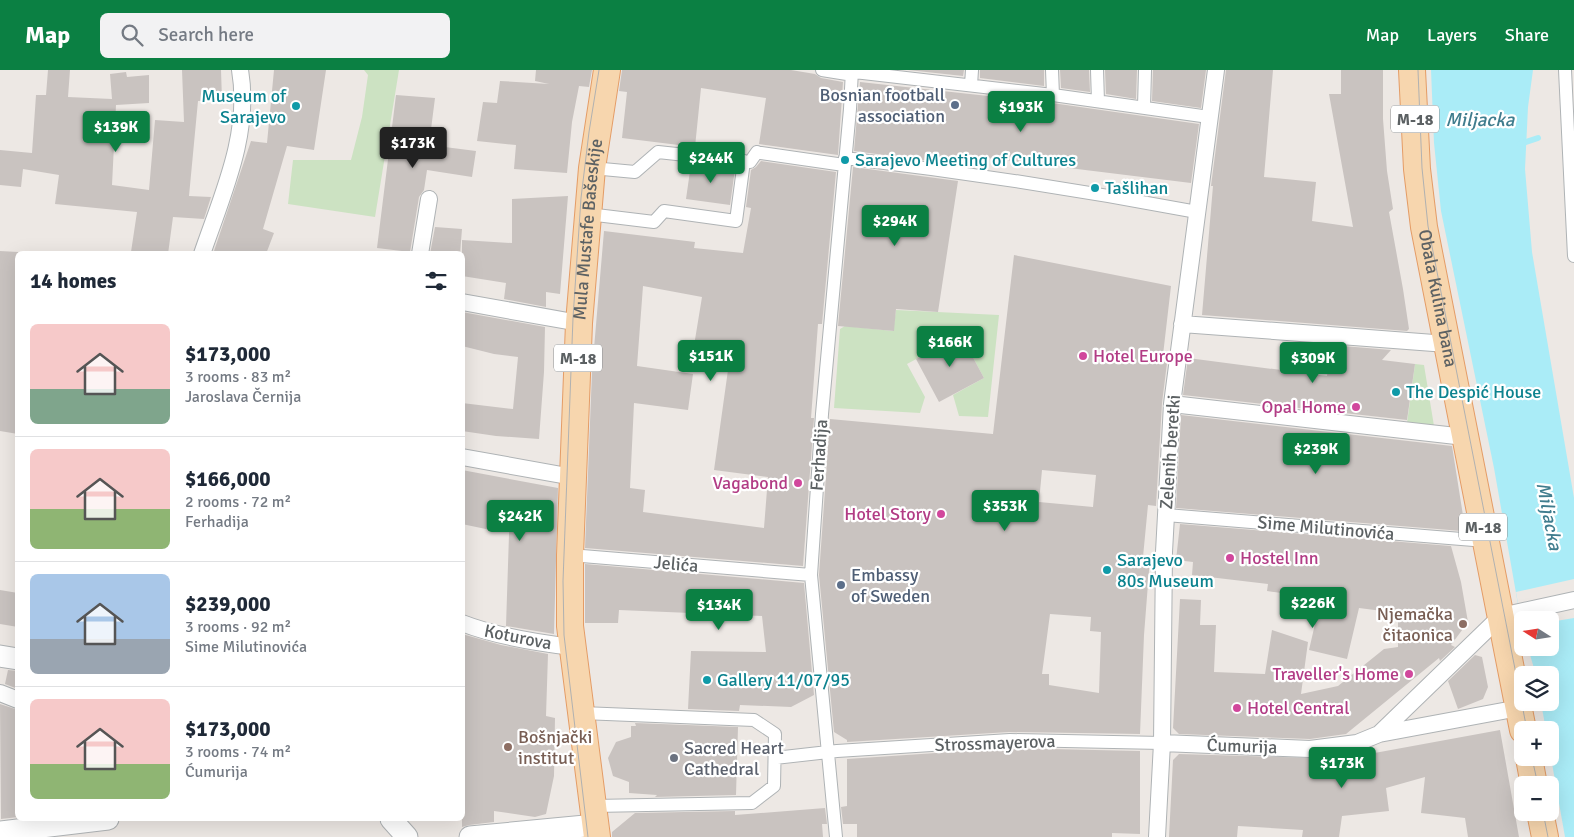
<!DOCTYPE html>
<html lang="en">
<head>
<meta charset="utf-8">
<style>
	:root { --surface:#fff; --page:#f2f2f3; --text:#1f2937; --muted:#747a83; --line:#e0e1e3; --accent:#0b8043 }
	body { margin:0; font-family:Signika,sans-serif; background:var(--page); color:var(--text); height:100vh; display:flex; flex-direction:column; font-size:19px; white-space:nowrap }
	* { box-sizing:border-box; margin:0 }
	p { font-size:16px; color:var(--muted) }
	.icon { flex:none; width:28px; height:28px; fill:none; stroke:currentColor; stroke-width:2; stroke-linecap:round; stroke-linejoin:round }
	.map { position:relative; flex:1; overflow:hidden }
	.panel { position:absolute; left:15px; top:181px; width:450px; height:570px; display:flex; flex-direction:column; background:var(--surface); border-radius:8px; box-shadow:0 5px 20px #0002 }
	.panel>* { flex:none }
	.needle { width:32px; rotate:282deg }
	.tools { position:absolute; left:1514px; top:541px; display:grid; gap:10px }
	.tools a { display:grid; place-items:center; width:45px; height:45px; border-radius:8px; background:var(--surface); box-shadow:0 5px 20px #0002; font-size:25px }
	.price { position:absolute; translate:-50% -42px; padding:0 11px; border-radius:5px; background:var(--accent); color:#fff; font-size:16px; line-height:32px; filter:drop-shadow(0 1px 2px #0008) }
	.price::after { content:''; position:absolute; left:50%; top:30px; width:15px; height:11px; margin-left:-8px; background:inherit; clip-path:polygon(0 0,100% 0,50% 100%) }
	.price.active { background:#222; color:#fff }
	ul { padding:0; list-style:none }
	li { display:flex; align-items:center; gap:15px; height:125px; padding:0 15px }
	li+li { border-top:1px solid var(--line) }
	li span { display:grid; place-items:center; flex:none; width:140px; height:100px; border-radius:8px; color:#555 }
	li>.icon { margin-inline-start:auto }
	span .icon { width:60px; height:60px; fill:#fffc; stroke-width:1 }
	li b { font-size:21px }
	h2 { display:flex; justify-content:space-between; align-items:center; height:60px; padding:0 15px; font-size:21px }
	header { display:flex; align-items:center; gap:30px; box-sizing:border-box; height:70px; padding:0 25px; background:var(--accent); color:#fff }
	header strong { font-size:24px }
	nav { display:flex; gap:28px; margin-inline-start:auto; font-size:18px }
	.search { width:350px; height:45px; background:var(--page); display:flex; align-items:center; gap:12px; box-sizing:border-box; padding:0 18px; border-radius:8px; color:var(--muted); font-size:19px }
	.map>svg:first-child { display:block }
	.green { fill:#cce2c2 }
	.water { fill:#aaecf7 }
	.pier { fill:#ede8e4 }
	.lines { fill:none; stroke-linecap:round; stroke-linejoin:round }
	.stream { stroke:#aaecf7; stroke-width:6 }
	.building { fill:#c9c3c0; fill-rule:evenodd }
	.pedestrian-casing { stroke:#afb3b5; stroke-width:14 }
	.minor-casing { stroke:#afb3b5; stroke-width:18 }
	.tertiary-casing { stroke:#afb3b5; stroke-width:23 }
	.primary-casing { stroke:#e49c66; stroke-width:28 }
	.pedestrian { stroke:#fff; stroke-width:12 }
	.minor { stroke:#fff; stroke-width:16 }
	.tertiary { stroke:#fff; stroke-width:21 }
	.primary { stroke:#f7d6ae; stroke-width:26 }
	.tram { stroke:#b0b1b1; stroke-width:1 }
	.service-dot { fill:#5c6f8a; stroke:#fff; stroke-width:2 }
	.culture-dot { fill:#0f9aa8; stroke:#fff; stroke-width:2 }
	.hotel-dot { fill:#d1479c; stroke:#fff; stroke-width:2 }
	.education-dot { fill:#8d6e63; stroke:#fff; stroke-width:2 }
	.worship-dot { fill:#6b7280; stroke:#fff; stroke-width:2 }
	.labels { text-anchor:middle; stroke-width:4.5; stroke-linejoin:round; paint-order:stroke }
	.shield { fill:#fff; stroke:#8d9092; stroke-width:1 }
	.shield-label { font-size:16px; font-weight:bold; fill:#5c6163 }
	.service-label { font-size:18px; fill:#4e5e75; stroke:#fff; text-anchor:end }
	.culture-label { font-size:18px; fill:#0d838f; stroke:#fff; text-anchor:start }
	.street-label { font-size:18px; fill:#5c6163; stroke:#fff }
	.hotel-label { font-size:18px; fill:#b23c85; stroke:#fff; text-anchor:end }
	.education-label { font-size:18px; fill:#785e54; stroke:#fff; text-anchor:end }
	.worship-label { font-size:18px; fill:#5b616d; stroke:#fff; text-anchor:start }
	.water-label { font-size:19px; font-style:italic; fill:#407d8e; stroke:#fff }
</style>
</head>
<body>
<header>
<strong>Map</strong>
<div class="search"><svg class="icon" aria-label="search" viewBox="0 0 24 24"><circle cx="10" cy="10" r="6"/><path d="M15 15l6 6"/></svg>Search here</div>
<nav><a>Map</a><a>Layers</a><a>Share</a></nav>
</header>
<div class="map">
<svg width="1574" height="767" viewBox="0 0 1574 767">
	<rect width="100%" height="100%" fill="#ede8e4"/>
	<path class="green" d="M364,0H399L375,147L288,134L293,90H351L362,47L368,5Z
		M896,240L999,245L988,347L959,346L953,325L984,308L961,265L907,294L925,327L920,343L834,338L840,259L845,256L893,261Z
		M1415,294L1424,295L1434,356L1407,353Z"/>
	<path class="water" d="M1431,0H1533L1528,37L1525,99L1532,182L1574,428V767H1565L1550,682V660H1546L1541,633L1550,632V605H1536L1528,578H1550V550H1522V557L1494,398L1441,141L1434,73Z"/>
	<path class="pier" d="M1574,509V548L1550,552V550H1522V557L1516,522Z"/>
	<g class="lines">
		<path class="stream" d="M1520,74L1538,68"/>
	</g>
	<path class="building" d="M48,0H70L68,27L112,29L110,4L126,2L127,7L149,5V33L116,35L112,115L149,120L155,50L184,52L182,0H221L222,30L198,31L189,126L211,127L204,149L173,147L168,184L131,182L137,142L55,134L59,105L23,99L21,117L0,115V80L32,83L36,25H46Z
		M274,0H326L314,80L287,76L263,159L274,163L266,184H213L251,71L267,73Z
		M536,0H592L589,17L579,16L572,52L567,103L514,99L516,75L477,71L483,32L497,33L500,11L549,14L535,11Z
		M622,0H791L815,4L821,8L843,12L838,85L759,74L766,28L701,18L695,77L622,68L627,22L619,21Z
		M908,0H964L963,6Z
		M980,0H1044V16L980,8Z
		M1060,0H1089L1090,22L1061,18Z
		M1105,0H1137L1136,29L1106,24Z
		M1153,0H1206L1201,38L1152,31Z
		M1226,0H1273L1264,107L1316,112L1312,151L1353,157L1329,24H1341V0H1383V49L1387,101L1393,139L1389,142L1403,219L1409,259L1407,261L1202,245L1213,116H1211Z
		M860,12L1052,33L1199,54L1191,113L962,85L960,95L854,81Z
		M396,25L435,28L429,75L476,81L472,107L427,100L424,120L419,127L410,182L377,178Z
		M761,91L836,102L822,254H818L811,348H814L803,496L585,478L592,302L604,161L695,172L694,178L743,183L751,138L746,137L751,100L756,97ZM643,216L702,227L691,294L728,300L714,400L768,407L764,458L643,442L645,420L630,418L634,333L688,340L693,304L637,296Z
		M691,94L735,99L730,135L686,129Z
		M853,97L958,111L938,242L896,239L894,261L838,256Z
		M568,126L560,224L546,222V237L504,229L506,213L462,206V170L512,173V129Z
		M435,157L462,159L460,184H430Z
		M0,181L18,182V364L0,361Z
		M1014,185L1171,216L1163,285H1168L1162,333L1156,436L1148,435L1143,487L1150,488L1144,565L1140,664L1009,662L847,672V670L834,662L819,505L830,349L993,364ZM1042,400L1096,405L1093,437L1039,432ZM1050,544L1091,547L1090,561L1101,562L1099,623L1049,615V604H1042Z
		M462,242L545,257L544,302L539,369L496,366L462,361V333L513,339L518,287L494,284L462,276Z
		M961,265L984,308L939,332L916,289Z
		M1331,275L1391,280L1382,290L1415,294L1407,350L1183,325L1188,288L1327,306Z
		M1181,345L1452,376L1465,458L1462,461L1176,438Z
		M462,400L558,418L554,564L506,556L510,434L500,462L462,454Z
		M1180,454L1451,476L1461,512L1468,552L1451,575L1455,577L1440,591L1439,588L1346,664L1310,669L1179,664L1173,658L1180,529L1201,530L1200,555H1216L1214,602L1265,604L1272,560L1308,572L1301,624L1338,616L1384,579L1398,577V543L1359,538L1347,589L1309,580L1321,528L1267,521L1268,514L1192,505L1193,492L1176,490Z
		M585,494L804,513L814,625L791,637L740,635L739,641L688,639L691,581L766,582L762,546L619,540L618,553H585Z
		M0,520L18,523V557L0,554Z
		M462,564L501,575L548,584L546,646L555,648L554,706L546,744L535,747L494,741V752L469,755L462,757Z
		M1475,585L1482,587L1488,617L1483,629L1458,639L1448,611Z
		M8,600L18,601V619L5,614Z
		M0,634L18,640V747L1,749Z
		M635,653L738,657L736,725L655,727L657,725L629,723V712L613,706L608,688L616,672L631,667V656H636Z
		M1500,660L1519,767H1468L1465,748L1421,743L1425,707L1386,718L1389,741L1342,746L1339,767H1302L1303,760L1238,756L1237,767H1169L1173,690L1179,684L1317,688L1309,695Z
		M1010,678L1140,681V764L1112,763V767H857V754H843L841,737L847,736V689Z
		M825,738L827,754H822L823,767H612V762L635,743L735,741V745Z"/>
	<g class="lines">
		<defs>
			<path id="pedestrian" d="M822,0L847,4L853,2L863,3L1053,25L1209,47
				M1052,0L1053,25
				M1097,0L1098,31
				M1565,0L1574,186
				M971,15L972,0
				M1144,37L1145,0
				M761,83L844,95
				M845,88C963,102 1080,120 1197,142
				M592,98L635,102L658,82L750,92L757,82
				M588,144L654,152L664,141L736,151L744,91
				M1166,445L1486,471
				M570,485L811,505
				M582,643L754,650L775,664L774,716L752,733L594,736
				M775,688L837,681L1010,670L1162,673
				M836,767L811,505L822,344L850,39L852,0"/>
			<path id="minor" d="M202,184C222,125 251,64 240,0
				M420,184L429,129
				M462,232L579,253
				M1182,254L1447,274
				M1172,334L1465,367
				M462,387L573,407
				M462,553C495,566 539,573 573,577
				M0,623L18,630
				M1379,664L1501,546L1574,530
				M1162,673L1310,679L1357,673L1379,664L1519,638
				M1157,767L1162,673L1164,482L1172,334L1216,0"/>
			<path id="tertiary" d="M0,586L18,589
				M391,749L407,767
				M0,762L108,749
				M470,767L596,755"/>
			<g id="primary">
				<path id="s1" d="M1412,0L1417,99L1424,157L1523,660"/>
				<path d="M1529,688L1534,715"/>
				<path d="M1540,742L1545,767"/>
				<path id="s2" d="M597,767L570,556V485L579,253L592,98L607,0"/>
			</g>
		</defs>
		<use href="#pedestrian" class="pedestrian-casing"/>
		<use href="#minor" class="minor-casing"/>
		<use href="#tertiary" class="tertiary-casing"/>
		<use href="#primary" class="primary-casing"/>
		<use href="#pedestrian" class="pedestrian"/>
		<use href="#minor" class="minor"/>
		<use href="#tertiary" class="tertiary"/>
		<use href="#primary" class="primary"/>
		<path class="tram" d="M1418,0L1422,98L1428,156L1527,660
			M1532,688L1538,715
			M1543,742L1548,767
			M588,767L564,565L563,511L573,248L581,128L589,62L599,0"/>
	</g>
	<g class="service-dot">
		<circle cx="955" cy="35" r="5"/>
		<circle cx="841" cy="515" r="5"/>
	</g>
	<g class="culture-dot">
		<circle cx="296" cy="36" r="5"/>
		<circle cx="845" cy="90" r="5"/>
		<circle cx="1095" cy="118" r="5"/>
		<circle cx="1396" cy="322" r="5"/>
		<circle cx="1107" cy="500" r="5"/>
		<circle cx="707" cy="610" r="5"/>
	</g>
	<g class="hotel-dot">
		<circle cx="1083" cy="286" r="5"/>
		<circle cx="1356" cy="337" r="5"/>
		<circle cx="798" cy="413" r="5"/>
		<circle cx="941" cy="444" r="5"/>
		<circle cx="1230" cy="488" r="5"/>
		<circle cx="1409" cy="604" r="5"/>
		<circle cx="1237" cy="638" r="5"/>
	</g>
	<g class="education-dot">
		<circle cx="1463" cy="554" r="5"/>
		<circle cx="508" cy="677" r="5"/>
	</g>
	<circle class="worship-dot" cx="674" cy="688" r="5"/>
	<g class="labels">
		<g class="shield">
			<rect x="1391" y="35.5" width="48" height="27" rx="4"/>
			<rect x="554" y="274.5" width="48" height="27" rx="4"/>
			<rect x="1459" y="443.5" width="48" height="27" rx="4"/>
		</g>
		<g class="shield-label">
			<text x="1415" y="55">M-18</text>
			<text x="578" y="294">M-18</text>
			<text x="1483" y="463">M-18</text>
		</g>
		<g class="service-label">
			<text x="945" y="31">Bosnian football<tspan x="945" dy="21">association</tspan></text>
			<text x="851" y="511" text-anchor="start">Embassy<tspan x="851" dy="21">of Sweden</tspan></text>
		</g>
		<g class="culture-label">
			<text x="286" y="32" text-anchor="end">Museum of<tspan x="286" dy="21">Sarajevo</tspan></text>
			<text x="855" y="96">Sarajevo Meeting of Cultures</text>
			<text x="1105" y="124">Tašlihan</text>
			<text x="1406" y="328">The Despić House</text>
			<text x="1117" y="496">Sarajevo<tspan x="1117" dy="21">80s Museum</tspan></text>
			<text x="717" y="616">Gallery 11/07/95</text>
		</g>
		<g class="street-label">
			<text dy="6" stroke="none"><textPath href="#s2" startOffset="610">Mula Mustafe Bašeskije</textPath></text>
			<text dy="6" stroke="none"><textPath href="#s1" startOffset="230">Obala Kulina bana</textPath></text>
			<text transform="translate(1170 382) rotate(-86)" y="6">Zelenih beretki</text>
			<text transform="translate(819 385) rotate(-86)" y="6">Ferhadija</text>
			<text transform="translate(1326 458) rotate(5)" y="6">Sime Milutinovića</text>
			<text transform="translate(676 494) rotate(5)" y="6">Jelića</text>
			<text transform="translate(518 567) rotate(11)" y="6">Koturova</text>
			<text transform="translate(995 673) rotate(-2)" y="6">Strossmayerova</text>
			<text transform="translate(1242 676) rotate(2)" y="6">Ćumurija</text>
		</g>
		<g class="hotel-label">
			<text x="1093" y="292" text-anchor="start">Hotel Europe</text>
			<text x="1346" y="343">Opal Home</text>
			<text x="788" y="419">Vagabond</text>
			<text x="931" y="450">Hotel Story</text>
			<text x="1240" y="494" text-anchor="start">Hostel Inn</text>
			<text x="1399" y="610">Traveller's Home</text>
			<text x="1247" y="644" text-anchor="start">Hotel Central</text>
		</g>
		<g class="education-label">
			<text x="1453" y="550">Njemačka<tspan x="1453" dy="21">čitaonica</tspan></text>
			<text x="518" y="673" text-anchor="start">Bošnjački<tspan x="518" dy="21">institut</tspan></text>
		</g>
		<g class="worship-label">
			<text x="684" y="684">Sacred Heart<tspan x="684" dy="21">Cathedral</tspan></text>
		</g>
		<g class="water-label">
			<text x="1480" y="56">Miljacka</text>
			<text transform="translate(1550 446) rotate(79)" y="7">Miljacka</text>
		</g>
	</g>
</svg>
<div class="tools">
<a><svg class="needle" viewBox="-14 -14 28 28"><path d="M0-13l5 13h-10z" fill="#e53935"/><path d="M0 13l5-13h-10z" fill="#747a83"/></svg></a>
<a><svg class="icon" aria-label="layers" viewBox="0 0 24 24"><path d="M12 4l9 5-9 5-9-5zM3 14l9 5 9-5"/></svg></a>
<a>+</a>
<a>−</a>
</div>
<b class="price" style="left:1021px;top:63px">$193K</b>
<b class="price" style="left:116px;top:83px">$139K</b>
<b class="price active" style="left:413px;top:99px">$173K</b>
<b class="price" style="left:711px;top:114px">$244K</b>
<b class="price" style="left:895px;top:177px">$294K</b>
<b class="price" style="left:950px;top:298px">$166K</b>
<b class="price" style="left:711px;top:312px">$151K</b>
<b class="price" style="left:1313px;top:314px">$309K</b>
<b class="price" style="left:1316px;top:405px">$239K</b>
<b class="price" style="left:1005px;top:462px">$353K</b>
<b class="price" style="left:520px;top:472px">$242K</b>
<b class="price" style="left:1313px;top:559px">$226K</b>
<b class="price" style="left:719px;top:561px">$134K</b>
<b class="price" style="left:1342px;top:719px">$173K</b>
<section class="panel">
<h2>14 homes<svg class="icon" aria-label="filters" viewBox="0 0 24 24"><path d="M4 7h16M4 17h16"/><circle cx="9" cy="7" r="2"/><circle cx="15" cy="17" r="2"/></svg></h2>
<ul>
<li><span style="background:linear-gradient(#f6c9c9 65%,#7fa58c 0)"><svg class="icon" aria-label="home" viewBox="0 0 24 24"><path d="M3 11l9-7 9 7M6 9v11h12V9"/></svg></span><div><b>$173,000</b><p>3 rooms · 83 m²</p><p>Jaroslava Černija</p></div></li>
<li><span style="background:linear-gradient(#f6c9c9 60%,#8fb573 0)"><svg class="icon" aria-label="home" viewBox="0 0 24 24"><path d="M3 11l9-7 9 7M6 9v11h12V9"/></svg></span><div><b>$166,000</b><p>2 rooms · 72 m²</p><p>Ferhadija</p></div></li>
<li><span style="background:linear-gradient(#a9c7e8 65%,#9aa5b1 0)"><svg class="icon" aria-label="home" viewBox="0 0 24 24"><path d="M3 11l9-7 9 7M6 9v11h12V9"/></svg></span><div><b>$239,000</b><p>3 rooms · 92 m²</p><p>Sime Milutinovića</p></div></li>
<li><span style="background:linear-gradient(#f6c9c9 65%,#8fb573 0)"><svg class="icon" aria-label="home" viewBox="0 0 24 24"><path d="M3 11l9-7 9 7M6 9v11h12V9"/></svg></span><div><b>$173,000</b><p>3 rooms · 74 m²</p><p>Ćumurija</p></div></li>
</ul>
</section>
</div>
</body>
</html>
